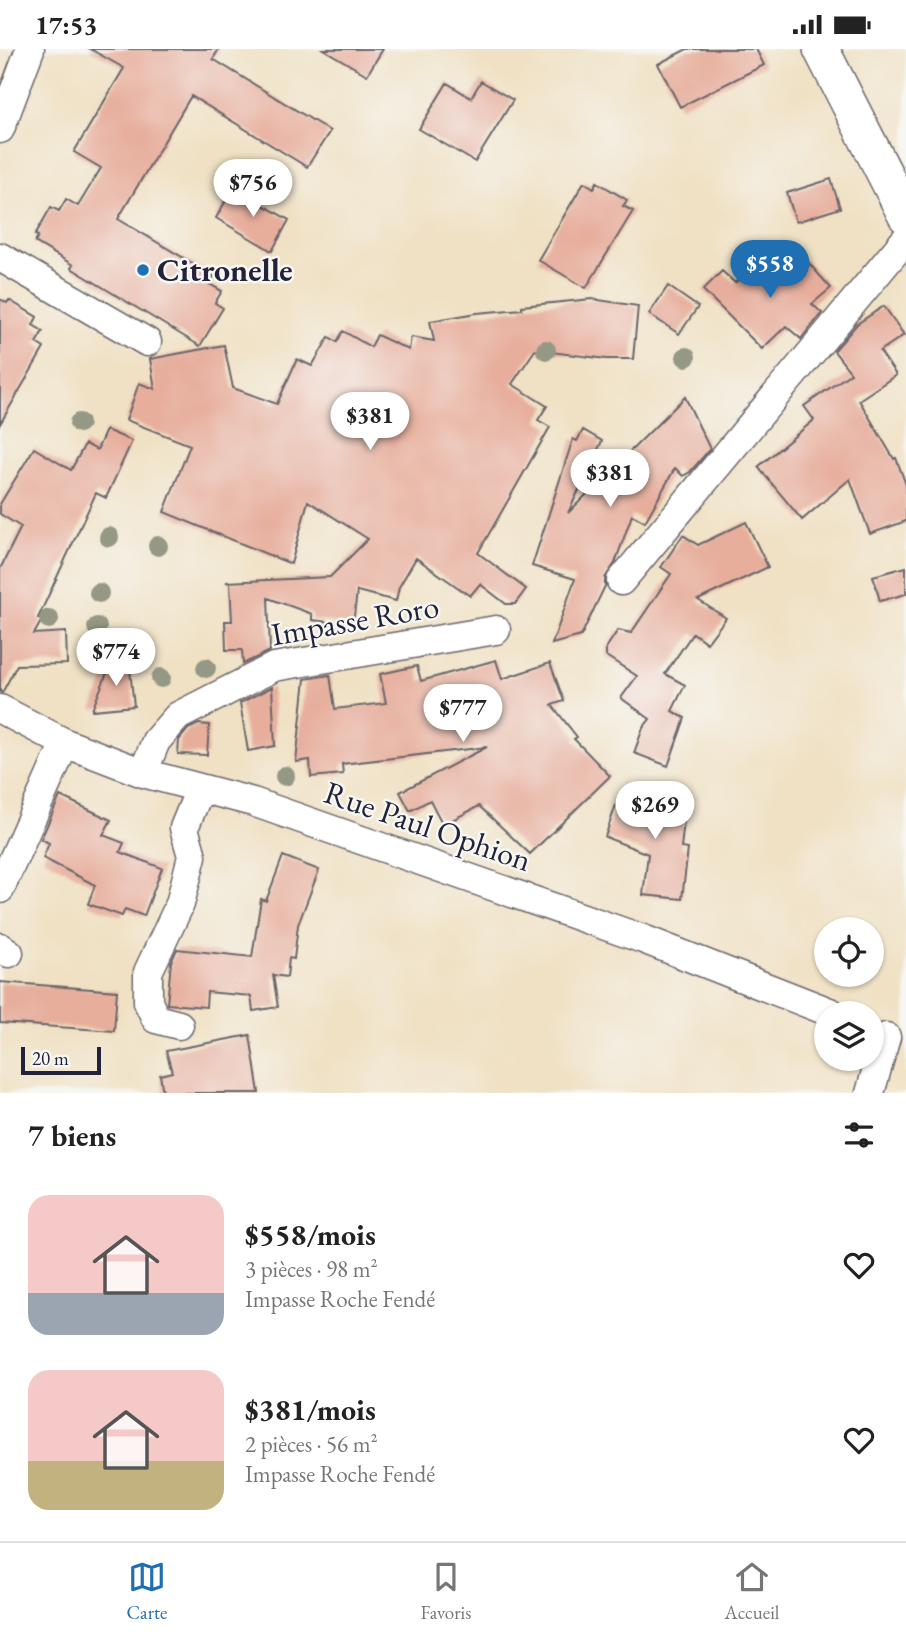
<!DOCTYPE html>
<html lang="fr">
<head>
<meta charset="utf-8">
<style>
	:root { --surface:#fff; --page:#f2f2f2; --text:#222; --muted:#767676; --line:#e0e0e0; --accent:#1f6fb2 }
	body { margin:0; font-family:"EB Garamond",serif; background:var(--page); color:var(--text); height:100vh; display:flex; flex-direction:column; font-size:26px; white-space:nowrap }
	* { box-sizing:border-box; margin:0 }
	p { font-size:23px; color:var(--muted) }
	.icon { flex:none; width:38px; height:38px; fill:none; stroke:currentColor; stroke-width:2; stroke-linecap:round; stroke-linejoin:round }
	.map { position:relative; height:1044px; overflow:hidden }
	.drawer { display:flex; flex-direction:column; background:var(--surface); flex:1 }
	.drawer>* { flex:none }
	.buttons { position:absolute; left:814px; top:868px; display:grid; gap:14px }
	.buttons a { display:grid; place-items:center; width:70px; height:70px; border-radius:50%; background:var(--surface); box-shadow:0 2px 5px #0004; font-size:35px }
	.scale { position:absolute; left:21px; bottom:18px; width:80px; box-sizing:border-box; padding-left:7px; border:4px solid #22223b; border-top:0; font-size:19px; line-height:24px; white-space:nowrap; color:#22223b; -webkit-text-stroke:5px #f6f6f2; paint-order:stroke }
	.price { position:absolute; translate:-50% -60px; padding:0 16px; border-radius:24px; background:#fff; color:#222; font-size:23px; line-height:46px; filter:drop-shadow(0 2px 4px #0008) }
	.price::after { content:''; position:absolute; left:50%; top:42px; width:21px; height:16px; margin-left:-10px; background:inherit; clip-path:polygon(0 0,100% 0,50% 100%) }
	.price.active { background:var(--accent); color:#fff }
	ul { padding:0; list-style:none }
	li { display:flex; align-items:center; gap:21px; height:175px; padding:0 28px }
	li span { display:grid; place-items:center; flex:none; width:196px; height:140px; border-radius:21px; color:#555 }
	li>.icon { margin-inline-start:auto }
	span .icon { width:84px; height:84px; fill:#fffc; stroke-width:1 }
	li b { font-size:30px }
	h2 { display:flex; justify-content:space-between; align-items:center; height:84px; padding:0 28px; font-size:30px }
	.status { display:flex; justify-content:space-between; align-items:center; height:49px; padding:0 35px; background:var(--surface); direction:ltr }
	.status svg { height:19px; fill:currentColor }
	.tab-bar { display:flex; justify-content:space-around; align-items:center; height:98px; border-top:2px solid var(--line); background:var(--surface); font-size:19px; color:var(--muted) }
	.tab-bar a { display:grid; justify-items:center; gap:4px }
	.tab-bar .active { color:var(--accent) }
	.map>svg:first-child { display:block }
	.building { fill:#e7ae9c }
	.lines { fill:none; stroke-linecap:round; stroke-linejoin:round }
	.minor-casing { stroke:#6a656b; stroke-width:31 }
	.tertiary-casing { stroke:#6a656b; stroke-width:38 }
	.minor { stroke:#fff; stroke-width:28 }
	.tertiary { stroke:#fff; stroke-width:35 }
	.tree { fill:#949885 }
	.poi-dot { fill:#1f6fb2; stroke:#f6f6f2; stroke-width:2.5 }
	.labels { text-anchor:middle; stroke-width:5; stroke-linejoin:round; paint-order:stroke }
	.poi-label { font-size:32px; font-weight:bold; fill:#22223b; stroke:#f6f6f2; text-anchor:start }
	.street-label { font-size:32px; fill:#22223b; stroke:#f6f6f2 }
</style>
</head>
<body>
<div class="status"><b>17:53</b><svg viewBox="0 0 49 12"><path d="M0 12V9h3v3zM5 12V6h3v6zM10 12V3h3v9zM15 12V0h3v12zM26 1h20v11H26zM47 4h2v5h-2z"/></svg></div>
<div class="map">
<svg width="906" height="1044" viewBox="0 0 906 1044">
	<rect width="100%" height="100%" fill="#f6f6f2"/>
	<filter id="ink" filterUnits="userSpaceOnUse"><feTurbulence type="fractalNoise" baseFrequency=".0143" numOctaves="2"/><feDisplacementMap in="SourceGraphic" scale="14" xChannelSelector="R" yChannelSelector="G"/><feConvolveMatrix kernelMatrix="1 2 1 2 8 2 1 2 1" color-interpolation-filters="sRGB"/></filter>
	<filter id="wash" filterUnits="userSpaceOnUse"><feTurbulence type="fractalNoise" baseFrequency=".00686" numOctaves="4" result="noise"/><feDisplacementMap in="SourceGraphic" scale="28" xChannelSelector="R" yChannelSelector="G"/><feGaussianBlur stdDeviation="1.57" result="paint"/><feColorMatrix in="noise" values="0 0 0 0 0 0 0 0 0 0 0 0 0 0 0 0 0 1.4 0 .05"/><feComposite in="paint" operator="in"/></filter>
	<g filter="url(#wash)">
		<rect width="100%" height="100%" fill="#f0e1c4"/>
		<g id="blocks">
			<path class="building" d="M90,0H219L213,10L330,82L307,118L191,47L118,170L214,227L209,235L222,242L215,254L223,259L200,297L71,219L73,216L35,193L38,187L35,186L51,158L59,162L66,150L78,157L101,119L74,103L124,19Z
				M323,0H383L367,26Z
				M687,0H756L764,16L680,58L658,15Z
				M481,32L513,51L475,113L419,80L447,34L471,49Z
				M831,130L840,159L796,173L787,144Z
				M584,133L594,139L597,133L627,151L623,157L633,162L586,239L538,211Z
				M233,139L289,171L272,202L216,169Z
				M761,207L784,229L805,210L831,239L812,255L822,264L801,290L786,277L762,300L703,241L722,222L735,234Z
				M668,237L698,258L679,285L649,265Z
				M0,250L7,254L9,251L37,268L33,276L43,282L36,294L44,299L0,375Z
				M592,250L638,257L633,310H607L535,301L512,335L547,357L538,371L550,378L478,504L526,540L515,555H506L480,535L470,547L416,509L399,538L396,552L357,542L353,576L312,571V565L268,549L270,602L243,615L242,601H226L225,572H232L230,534L226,533L330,528L368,490L308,452L291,515L164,463L190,396L126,371L139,334L155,340L150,310L224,296L233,339L277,355L297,310L312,317L329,288L337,293L343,282L371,298L377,286L409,301L411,288L434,292L430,272L477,264L522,260V257Z
				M884,257L904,286L880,302L896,326L859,351L894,410L896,409L906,436V472L870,485L850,430L802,471L758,418L814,371L804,357L851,324L834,302L857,275Z
				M685,348L710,400L690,423L683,427L675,419L645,473L632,466L615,514L605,529V537L581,587L552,595L575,530L532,517L573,390L577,392L583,381L602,392L568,464Z
				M106,381L132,392L106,449L96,444L38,569L42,571L34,585L66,583L67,615L17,616L2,644L0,643V520L21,478L0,465V455L34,399L71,421L85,395L97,401Z
				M746,473L768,518L698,551L726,569L707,594L693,584L665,625L685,636L672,662L685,669L668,717L634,704L643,679L650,670L621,649L637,627L606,607V599L618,581L631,584L671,525L661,518L683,486L698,496Z
				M906,518V545L880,552L873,527Z
				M496,611L502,630L550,614L564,652L552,656L577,688L574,690L610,727L530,805L479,757L443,776L430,751L410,762L400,743L487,698L342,715L343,725L311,728L310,711L296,713L305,630L330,626L335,660L386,654L380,625L417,617L421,632Z
				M129,612L134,657L92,661L111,614Z
				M272,638L275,697L248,702L240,654Z
				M199,675L209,676L207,706L178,705L179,691L188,680Z
				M663,741L687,744L681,799L688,800L682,850L643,846L648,805L605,788L618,750L660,762Z
				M60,747L111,771L103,786L124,794L120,803L162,819L144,867L125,860L122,867L88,855L95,836L43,809L49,794L41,790Z
				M283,807L319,821L298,876L294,910L289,909L287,928L273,926L278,958L253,962L251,947L207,943L206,958L167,955L171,913L177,900L252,908L261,850L266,852Z
				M0,933L117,942L114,982L0,974Z
				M250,986L259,1044H163L160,1026L172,1023L166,1002Z"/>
		</g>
	</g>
	<g filter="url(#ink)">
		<use href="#blocks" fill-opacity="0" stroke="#6a656b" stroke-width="2"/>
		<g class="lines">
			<defs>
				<path id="minor" d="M0,80L30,0
					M0,208L147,293
					M621,532L906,190
					M0,660L65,694L143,724L253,753L643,890L832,964
					M143,724L156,692L178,667L274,618L496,581
					M0,840L65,694
					M0,898L9,904
					M179,976L156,970L148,953V923L180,855L192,807L184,779L200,740
					M870,1044L886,988"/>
				<path id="tertiary" d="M821,0L906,167"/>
			</defs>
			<use href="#minor" class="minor-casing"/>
			<use href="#tertiary" class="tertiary-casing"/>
			<use href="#minor" class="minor"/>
			<use href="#tertiary" class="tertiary"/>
		</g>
		<g class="tree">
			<circle cx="546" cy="301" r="10"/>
			<circle cx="686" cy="308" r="10"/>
			<circle cx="79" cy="374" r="10"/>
			<circle cx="109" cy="488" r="10"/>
			<circle cx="158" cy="497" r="10"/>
			<circle cx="99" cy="544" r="10"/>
			<circle cx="49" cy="570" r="10"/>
			<circle cx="97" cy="578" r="10"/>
			<circle cx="206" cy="619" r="10"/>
			<circle cx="161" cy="629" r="10"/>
			<circle cx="285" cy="727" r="10"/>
		</g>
	</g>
	<circle class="poi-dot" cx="143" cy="221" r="7"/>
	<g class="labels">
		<g class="poi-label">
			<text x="157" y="232">Citronelle</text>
		</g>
		<g class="street-label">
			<text transform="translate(355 571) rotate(-10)" y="11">Impasse Roro</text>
			<text transform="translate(428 777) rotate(19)" y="11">Rue Paul Ophion</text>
		</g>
	</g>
</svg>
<div class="buttons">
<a><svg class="icon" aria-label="locate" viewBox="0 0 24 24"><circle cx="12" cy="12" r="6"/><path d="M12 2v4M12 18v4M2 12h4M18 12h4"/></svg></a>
<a><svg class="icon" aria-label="layers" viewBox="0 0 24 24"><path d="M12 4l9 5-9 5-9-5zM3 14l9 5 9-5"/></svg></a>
</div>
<div class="scale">20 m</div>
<b class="price" style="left:253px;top:170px">$756</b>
<b class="price active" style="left:770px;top:251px">$558</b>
<b class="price" style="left:370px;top:403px">$381</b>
<b class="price" style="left:610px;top:460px">$381</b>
<b class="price" style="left:116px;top:639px">$774</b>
<b class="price" style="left:463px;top:695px">$777</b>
<b class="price" style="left:655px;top:792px">$269</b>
</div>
<section class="drawer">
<h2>7 biens<svg class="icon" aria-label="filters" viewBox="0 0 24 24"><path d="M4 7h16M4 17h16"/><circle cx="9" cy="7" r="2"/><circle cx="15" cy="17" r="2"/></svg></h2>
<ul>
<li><span style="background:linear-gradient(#f6c9c9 70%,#9aa5b1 0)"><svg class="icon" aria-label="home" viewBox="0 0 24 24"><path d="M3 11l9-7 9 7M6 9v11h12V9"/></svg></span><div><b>$558/mois</b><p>3 pièces · 98 m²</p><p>Impasse Roche Fendé</p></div><svg class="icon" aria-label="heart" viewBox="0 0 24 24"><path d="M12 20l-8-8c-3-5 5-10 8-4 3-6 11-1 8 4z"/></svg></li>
<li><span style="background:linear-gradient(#f6c9c9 65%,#c2b280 0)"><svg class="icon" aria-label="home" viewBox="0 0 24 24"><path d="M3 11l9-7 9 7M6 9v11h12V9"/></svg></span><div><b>$381/mois</b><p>2 pièces · 56 m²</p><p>Impasse Roche Fendé</p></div><svg class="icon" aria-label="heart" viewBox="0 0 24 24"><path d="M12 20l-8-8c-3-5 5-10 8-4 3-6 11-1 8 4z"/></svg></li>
</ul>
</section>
<nav class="tab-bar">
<a class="active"><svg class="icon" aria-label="map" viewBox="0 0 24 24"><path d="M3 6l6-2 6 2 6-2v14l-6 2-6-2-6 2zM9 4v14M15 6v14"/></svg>Carte</a>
<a><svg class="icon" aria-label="saved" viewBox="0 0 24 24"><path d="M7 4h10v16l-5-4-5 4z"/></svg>Favoris</a>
<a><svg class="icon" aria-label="home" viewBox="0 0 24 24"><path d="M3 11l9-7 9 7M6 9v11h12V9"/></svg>Accueil</a>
</nav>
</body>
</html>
